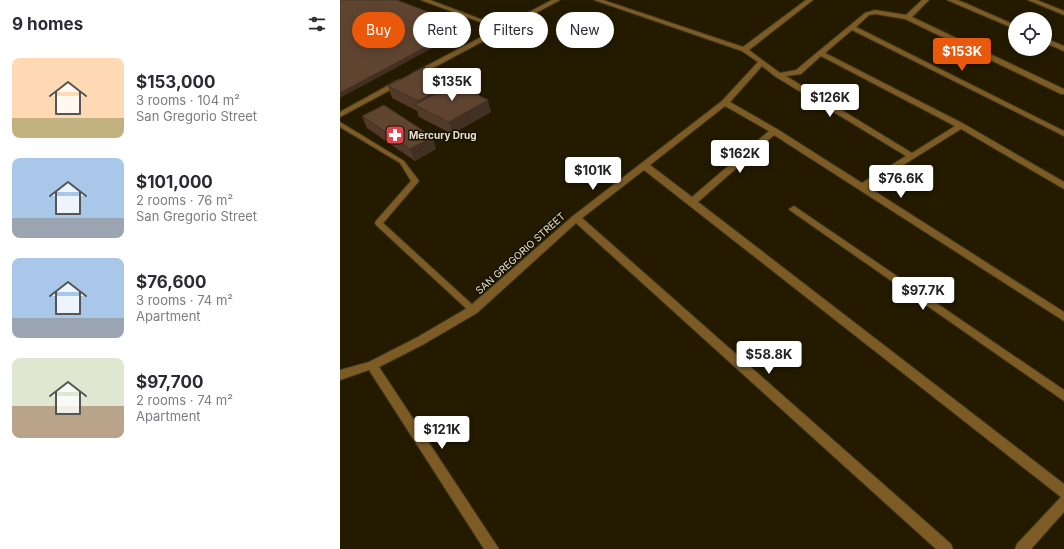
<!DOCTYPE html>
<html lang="en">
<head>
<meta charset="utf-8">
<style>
	:root { --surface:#fff; --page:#f7f7f7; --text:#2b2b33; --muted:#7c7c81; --accent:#ea580c }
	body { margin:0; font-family:Inter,sans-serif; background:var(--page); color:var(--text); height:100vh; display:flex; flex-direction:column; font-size:15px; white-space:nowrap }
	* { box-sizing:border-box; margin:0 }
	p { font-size:13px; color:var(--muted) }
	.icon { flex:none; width:22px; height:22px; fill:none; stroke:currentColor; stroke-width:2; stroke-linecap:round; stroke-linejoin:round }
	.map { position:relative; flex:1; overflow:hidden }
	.panel { display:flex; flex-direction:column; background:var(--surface); width:340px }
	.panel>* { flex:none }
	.top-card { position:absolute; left:12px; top:12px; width:380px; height:36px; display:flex; gap:8px }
	.fabs { position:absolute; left:668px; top:12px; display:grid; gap:8px }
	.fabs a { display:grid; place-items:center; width:44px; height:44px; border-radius:50%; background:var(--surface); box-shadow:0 2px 10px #0003; font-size:20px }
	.price { position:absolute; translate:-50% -34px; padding:0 9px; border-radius:4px; background:#fff; color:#222; font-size:13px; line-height:26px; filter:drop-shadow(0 1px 2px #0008) }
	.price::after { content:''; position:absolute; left:50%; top:24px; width:12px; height:9px; margin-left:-6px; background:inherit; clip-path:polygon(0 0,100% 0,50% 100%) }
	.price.current { background:var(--accent); color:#fff }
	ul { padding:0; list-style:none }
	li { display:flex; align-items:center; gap:12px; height:100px; padding:0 12px }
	li span { display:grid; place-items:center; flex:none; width:112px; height:80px; border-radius:8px; color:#555 }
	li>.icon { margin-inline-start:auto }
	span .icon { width:48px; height:48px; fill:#fffc; stroke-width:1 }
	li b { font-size:17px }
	h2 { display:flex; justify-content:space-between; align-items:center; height:48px; padding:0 12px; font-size:17px }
	.tag { padding:0 14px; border-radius:18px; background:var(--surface); box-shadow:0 2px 10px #0003; font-size:14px; line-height:36px }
	.tag.current { background:var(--accent); color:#fff }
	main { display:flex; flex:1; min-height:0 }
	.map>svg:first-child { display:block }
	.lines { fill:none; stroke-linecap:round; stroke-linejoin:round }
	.service-casing { stroke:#3e361d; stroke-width:2 }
	.minor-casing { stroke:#3e361d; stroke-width:2 }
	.tertiary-casing { stroke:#3e361d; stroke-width:2 }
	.service { fill:#7c5b24; fill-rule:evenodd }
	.minor { fill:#7c5b24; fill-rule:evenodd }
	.tertiary { fill:#7c5b24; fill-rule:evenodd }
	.wall { fill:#523a29 }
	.shaded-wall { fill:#423022 }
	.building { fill:#5f4430; stroke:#423022 }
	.labels { text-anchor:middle; stroke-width:3; stroke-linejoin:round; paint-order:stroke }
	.poi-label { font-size:10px; font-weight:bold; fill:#e6e0cf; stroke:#181100; text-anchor:start }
	.street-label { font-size:10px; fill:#e6e0cf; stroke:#181100 }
</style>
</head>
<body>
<main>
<section class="panel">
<h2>9 homes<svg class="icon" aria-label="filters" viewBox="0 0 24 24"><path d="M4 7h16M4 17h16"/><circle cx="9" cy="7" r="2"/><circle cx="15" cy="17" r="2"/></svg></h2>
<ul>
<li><span style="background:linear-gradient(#ffd9b3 75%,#c2b280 0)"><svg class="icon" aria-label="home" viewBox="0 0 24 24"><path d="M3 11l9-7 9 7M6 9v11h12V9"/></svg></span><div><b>$153,000</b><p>3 rooms · 104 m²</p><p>San Gregorio Street</p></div></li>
<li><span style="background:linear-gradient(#a9c7e8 75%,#9aa5b1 0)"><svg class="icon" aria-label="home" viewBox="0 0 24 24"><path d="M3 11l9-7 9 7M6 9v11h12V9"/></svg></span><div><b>$101,000</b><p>2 rooms · 76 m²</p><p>San Gregorio Street</p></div></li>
<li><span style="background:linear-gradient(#a9c7e8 75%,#9aa5b1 0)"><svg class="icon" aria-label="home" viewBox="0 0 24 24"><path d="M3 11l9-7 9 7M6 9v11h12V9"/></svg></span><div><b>$76,600</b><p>3 rooms · 74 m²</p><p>Apartment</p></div></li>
<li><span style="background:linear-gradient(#dfe7d0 60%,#b9a48a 0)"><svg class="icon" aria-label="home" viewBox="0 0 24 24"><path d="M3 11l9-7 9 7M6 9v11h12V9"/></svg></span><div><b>$97,700</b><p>2 rooms · 74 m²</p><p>Apartment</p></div></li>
</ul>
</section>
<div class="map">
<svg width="724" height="549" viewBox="0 0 724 549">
	<rect width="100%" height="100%" fill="#231a00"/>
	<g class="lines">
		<defs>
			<path id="service" d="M0,122L64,161L79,181L43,223L136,308L137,310L136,312H130L36,225L35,223L36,221L71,181L60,163L0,127Z"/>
			<path id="minor" d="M81,0H90L164,28L159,29Z
				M254,0H263L403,47L466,0H473L409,50L440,73L456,70L525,13L535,10L566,15L582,0H589L572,17L724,89V94H721L565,19L535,14L529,15L516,27L724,131V136L512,30L485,53L624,124L724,182V189L621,129L528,187L724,312V321L434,135L358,202L724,484V512L691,549H675L677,544L721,497L304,170L242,218L611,544L613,549H596L236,223L137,313L84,344L39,367L159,549H144L29,370L0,380V370L29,362L76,338L129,307L233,216L382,101L418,62L402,51ZM481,56L615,126L572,153L446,76L461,74ZM422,66L436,77L566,156L522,183L437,129L390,102ZM385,106L429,131L352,197L310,165Z
				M607,0H617L625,3L675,25V29Z
				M688,0H697L724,11V15Z
				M705,38L724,46V51L705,43Z
				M454,206L724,390V401L451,211L449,209Z"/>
			<path id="tertiary" d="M212,0H220L78,76H75L71,74Z
				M58,80H61L65,82L0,117V112Z"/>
		</defs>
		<use href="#service" class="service-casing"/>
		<use href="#minor" class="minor-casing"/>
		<use href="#tertiary" class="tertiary-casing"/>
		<use href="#service" class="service"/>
		<use href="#minor" class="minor"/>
		<use href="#tertiary" class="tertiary"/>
	</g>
	<path class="wall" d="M114,84L151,112L112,134L79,117L77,111L52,98L48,86Z
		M22,116L96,149L75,161L27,128Z"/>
	<path class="shaded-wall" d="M125,26L126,30L0,98V93Z
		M114,82L117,94L80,107L78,101Z
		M148,100L151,112L112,134L109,122Z
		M93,137L96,149L75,161L70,149Z"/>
	<path class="building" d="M0,0H57L125,26L0,93Z
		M84,67L114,82L78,101L48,86Z
		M114,83L148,100L109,122L75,105Z
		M44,105L93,137L70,149L22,116Z"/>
	<defs>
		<symbol id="pharmacy-square" viewBox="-11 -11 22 22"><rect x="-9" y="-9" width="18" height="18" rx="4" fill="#e0444e" stroke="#181100"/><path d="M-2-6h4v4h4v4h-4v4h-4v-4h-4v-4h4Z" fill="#fff"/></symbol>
	</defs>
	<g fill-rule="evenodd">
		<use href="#pharmacy-square" x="44" y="124" width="22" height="22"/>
	</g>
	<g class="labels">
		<g class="poi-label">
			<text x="69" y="139">Mercury Drug</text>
		</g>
		<g class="street-label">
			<text transform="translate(180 253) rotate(-42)" y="4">SAN GREGORIO STREET</text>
		</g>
	</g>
</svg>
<div class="fabs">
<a><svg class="icon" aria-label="locate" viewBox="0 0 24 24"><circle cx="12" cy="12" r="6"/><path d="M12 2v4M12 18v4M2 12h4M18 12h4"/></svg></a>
</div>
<b class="price current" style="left:622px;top:72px">$153K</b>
<b class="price" style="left:112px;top:102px">$135K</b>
<b class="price" style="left:490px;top:118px">$126K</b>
<b class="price" style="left:400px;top:174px">$162K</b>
<b class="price" style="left:253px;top:191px">$101K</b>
<b class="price" style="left:561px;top:199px">$76.6K</b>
<b class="price" style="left:583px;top:311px">$97.7K</b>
<b class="price" style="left:429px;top:375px">$58.8K</b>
<b class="price" style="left:102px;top:450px">$121K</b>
<div class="top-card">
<a class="tag current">Buy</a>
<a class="tag">Rent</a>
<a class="tag">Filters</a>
<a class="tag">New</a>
</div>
</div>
</main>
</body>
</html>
